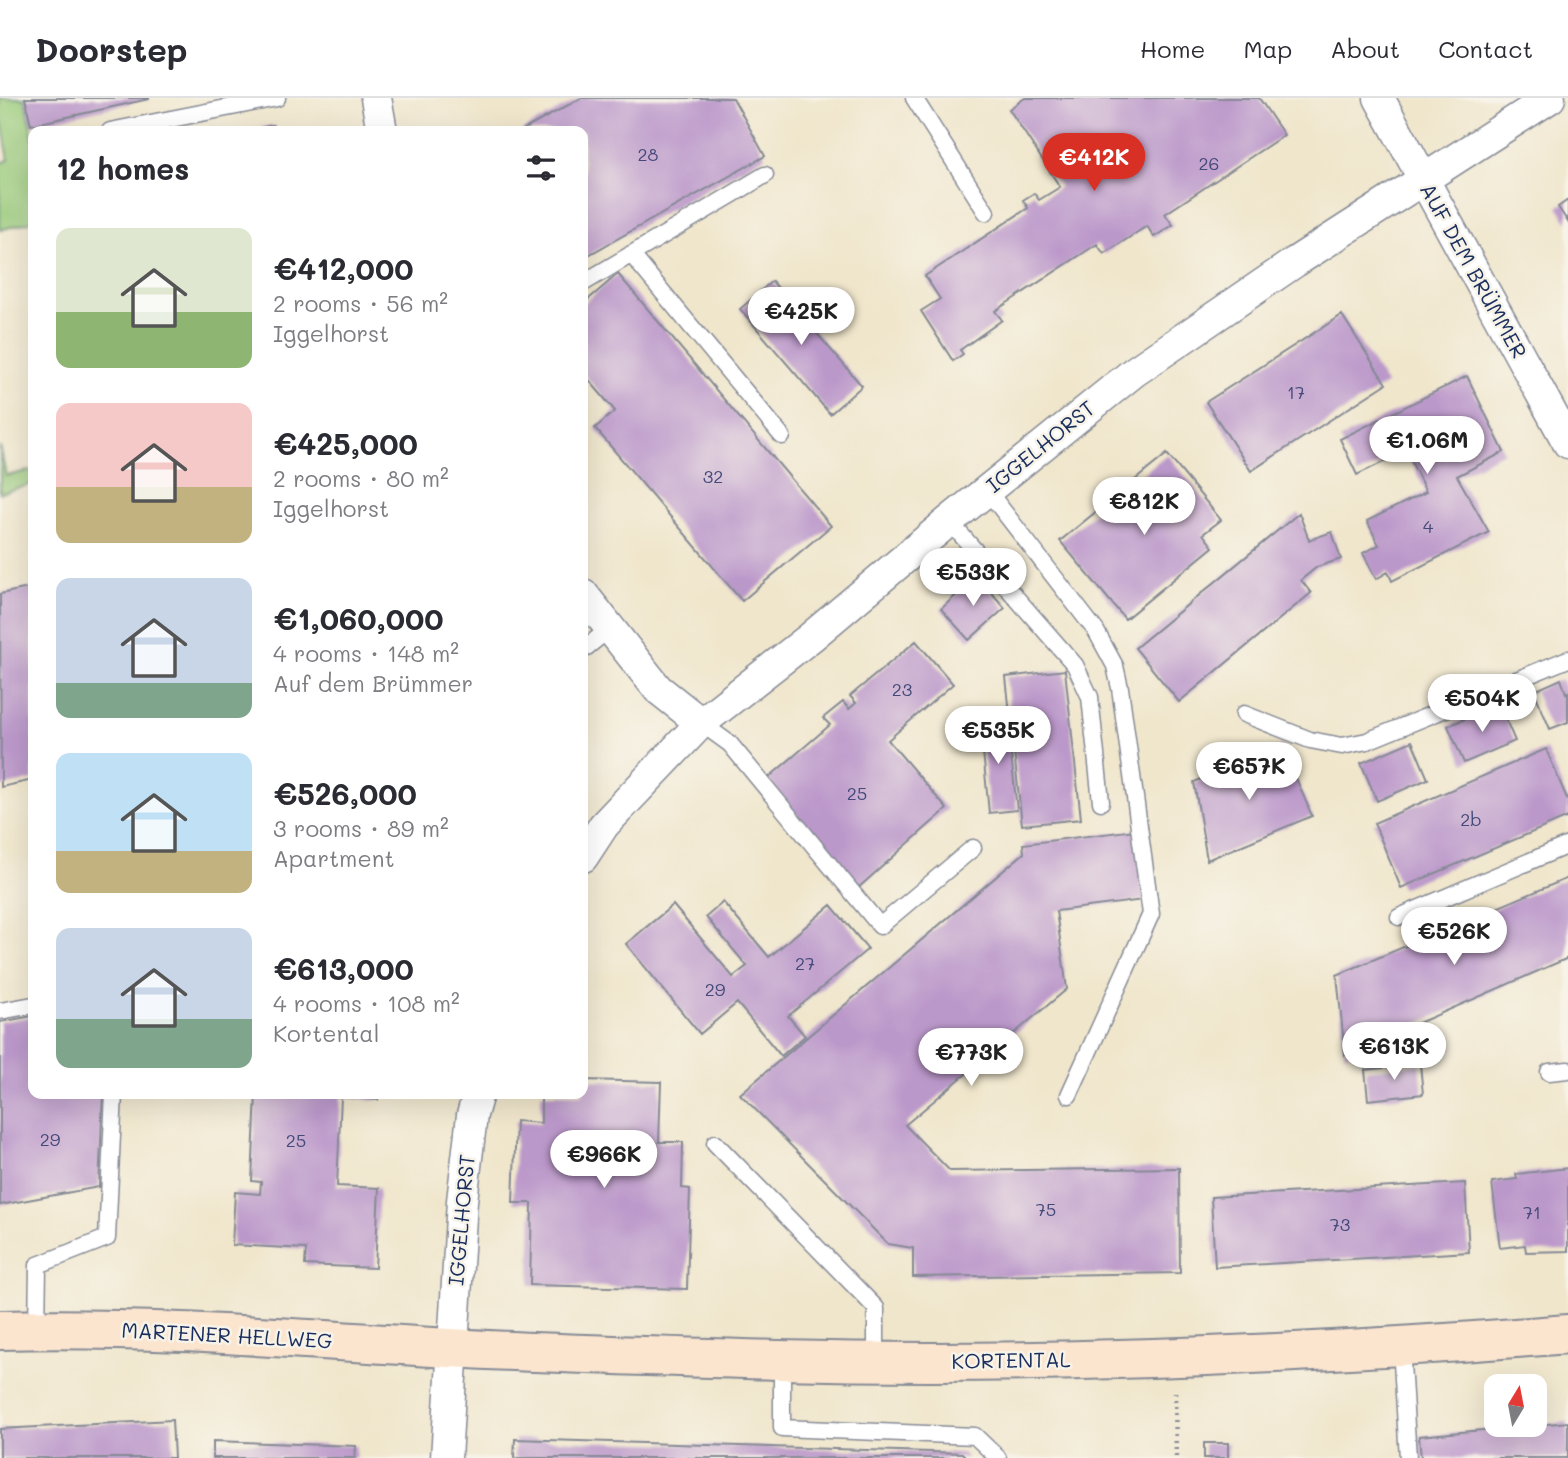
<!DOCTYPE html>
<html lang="en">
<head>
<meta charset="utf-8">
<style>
	:root { --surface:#fff; --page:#f2f2f3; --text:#2b2b33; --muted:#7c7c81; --line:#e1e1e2; --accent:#d93025 }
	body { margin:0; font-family:Mali,sans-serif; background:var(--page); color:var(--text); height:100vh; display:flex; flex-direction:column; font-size:26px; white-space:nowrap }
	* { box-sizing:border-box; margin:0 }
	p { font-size:23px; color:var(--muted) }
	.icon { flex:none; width:38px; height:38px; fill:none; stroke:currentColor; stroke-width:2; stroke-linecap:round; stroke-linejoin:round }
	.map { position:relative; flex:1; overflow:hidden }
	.drawer { position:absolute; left:28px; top:28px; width:560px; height:973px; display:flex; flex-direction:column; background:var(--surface); border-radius:14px; box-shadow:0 7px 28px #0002 }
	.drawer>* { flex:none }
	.needle { width:46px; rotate:10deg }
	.controls { position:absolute; left:1484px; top:1276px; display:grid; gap:14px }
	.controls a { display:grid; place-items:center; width:63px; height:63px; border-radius:14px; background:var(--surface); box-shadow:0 7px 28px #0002; font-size:35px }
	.price { position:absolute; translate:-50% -60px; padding:0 16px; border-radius:24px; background:#fff; color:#222; font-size:23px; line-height:46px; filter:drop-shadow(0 2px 4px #0008) }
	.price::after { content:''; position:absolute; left:50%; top:42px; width:21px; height:16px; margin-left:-10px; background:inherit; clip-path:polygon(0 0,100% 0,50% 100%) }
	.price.on { background:var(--accent); color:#fff }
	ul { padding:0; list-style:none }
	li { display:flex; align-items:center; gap:21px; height:175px; padding:0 28px }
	li span { display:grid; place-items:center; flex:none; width:196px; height:140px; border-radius:14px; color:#555 }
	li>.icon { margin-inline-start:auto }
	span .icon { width:84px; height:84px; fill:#fffc; stroke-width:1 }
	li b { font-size:30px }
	h2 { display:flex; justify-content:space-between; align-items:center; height:84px; padding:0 28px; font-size:30px }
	header { display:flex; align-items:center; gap:42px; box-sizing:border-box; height:98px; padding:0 35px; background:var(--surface); border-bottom:2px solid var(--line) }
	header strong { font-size:33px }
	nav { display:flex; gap:38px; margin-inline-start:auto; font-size:24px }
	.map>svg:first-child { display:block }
	.green { fill:#9acb7b; stroke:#5a7d6c; stroke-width:2 }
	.building { fill:#bb98ca }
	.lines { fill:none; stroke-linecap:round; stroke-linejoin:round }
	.lane-casing { stroke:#868a95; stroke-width:19 }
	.street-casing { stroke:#868a95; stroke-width:33 }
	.secondary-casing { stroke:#868a95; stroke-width:42 }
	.path { stroke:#868a95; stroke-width:4.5; stroke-dasharray:2 5; stroke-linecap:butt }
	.lane { stroke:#fff; stroke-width:16 }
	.street { stroke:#fff; stroke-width:30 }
	.secondary { stroke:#fbe5cf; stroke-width:38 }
	.labels { text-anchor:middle; stroke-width:5; stroke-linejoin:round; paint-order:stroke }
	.number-label { font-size:18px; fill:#434979 }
	.street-label { font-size:21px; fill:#1b2f5e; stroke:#f7f3e8 }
</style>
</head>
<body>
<header>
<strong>Doorstep</strong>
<nav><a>Home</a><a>Map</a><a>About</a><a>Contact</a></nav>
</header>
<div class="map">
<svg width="1568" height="1360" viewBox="0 0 1568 1360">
	<rect width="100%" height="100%" fill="#f7f3e8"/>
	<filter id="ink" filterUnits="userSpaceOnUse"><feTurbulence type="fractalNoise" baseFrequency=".0143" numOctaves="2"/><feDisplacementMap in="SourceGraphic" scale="14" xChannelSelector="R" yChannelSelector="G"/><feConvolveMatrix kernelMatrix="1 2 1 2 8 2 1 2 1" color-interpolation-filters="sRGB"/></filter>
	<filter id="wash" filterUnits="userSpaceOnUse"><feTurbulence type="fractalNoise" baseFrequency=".00686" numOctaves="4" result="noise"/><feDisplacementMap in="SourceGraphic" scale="28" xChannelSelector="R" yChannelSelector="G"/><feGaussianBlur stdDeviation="1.57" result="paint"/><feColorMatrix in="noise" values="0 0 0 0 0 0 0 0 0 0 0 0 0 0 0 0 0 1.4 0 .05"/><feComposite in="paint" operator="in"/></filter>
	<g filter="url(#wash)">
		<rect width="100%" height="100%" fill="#f0e6cc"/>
		<path class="green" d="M0,0H25L33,40V123L0,132V65L9,62L0,14Z
			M0,348L6,378L33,372V386L0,395Z"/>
		<g id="blocks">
			<path class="building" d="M25,0H149V1L31,27Z
				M581,0H733L765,58L583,160V33H521Z
				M1025,0H1259L1284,37L1165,116L1173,127L1154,139L1147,128L1104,156L1097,146L995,213L1002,222L960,252L963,256L953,263L921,213L940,201L925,178L1028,110L1023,102L1034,95L1039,102L1060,89L1009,11Z
				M273,27L275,33H249V32Z
				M1568,102V124L1558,109Z
				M618,176L831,428L742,503L595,330L615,313L583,275V206Z
				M772,183L862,288L830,316L740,211Z
				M1342,217L1386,286L1251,373L1206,304Z
				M1467,278L1504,354L1457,378L1489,434L1392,483L1388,474L1376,481L1363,455L1379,447L1367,423L1426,394L1406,353L1357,377L1340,341Z
				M1167,356L1221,422L1203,436L1213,449L1125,521L1060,443Z
				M1299,415L1309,442L1332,434L1341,461L1317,469L1301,482L1311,495L1179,604L1135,550Z
				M1007,452L1024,472L1013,481L996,461Z
				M977,478L1005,510L969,542L941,511Z
				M33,489V682L1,689L0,496Z
				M916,543L953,586L888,642L947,711L858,790L767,681L830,627L823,620L843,604L849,611L856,605L850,598Z
				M1065,572L1081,721L1022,727L1006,579Z
				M1561,581L1566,595L1568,594V624L1550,631L1534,593Z
				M1499,606L1515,643L1464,665L1448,628Z
				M1007,620L1017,712L989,715L980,623Z
				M1412,643L1428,681L1377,703L1361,665Z
				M1282,647L1312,718L1207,762L1194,684Z
				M1546,651L1568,703V719L1401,790L1374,725Z
				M1135,732L1144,802L1056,813L1067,891L905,1027L950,1073L1179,1070L1180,1175L913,1179V1150L888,1146L740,996L1024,755L1023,746Z
				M1568,780V860L1345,957L1337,877Z
				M723,804L769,859L831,807L868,851L788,918L805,938L781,958L737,905L700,936L626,846L673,807L733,879L747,868L706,819Z
				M33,918V996H103L99,1089L0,1107V924Z
				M1420,966L1423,996L1368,1002L1365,972Z
				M583,982L661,984L659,1044H683L682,1090L690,1091L687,1191L530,1187L532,1105H513L516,1023L541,1025V996H583Z
				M256,996H378V1002L341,999L337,1088L379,1090L375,1170L305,1167L306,1151L232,1147L235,1094L260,1096L261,1084L252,1083Z
				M1568,1070V1153L1526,1154L1525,1147L1500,1150L1492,1084L1517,1081L1516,1076Z
				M1465,1085L1469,1154L1215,1169L1211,1099Z
				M172,1322L174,1360H0V1331Z
				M1568,1324V1360H1421L1419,1338Z
				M515,1341L962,1355L967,1360H514Z
				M213,1343L356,1348L355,1360H213Z
				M1204,1345H1228V1360H1204Z"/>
		</g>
	</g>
	<g filter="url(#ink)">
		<use href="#blocks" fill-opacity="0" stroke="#868a95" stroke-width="2"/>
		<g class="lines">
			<defs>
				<path id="lane" d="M914,0L986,114
					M110,33L277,0
					M631,156L782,338
					M583,185L765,77
					M987,392L1096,533L1115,568L1120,590L1151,816L1069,997
					M949,423L1075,567L1090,599L1101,704
					M583,552L609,531
					M1244,616L1310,642L1342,648L1367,643L1568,561
					M701,625L730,646L880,828L973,750
					M1399,819L1568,747
					M0,913L33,907
					M1549,974L1568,972
					M715,1045L876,1210V1264
					M37,1231L38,1167L107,1140L114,996
					M1401,1249L1408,1360
					M782,1262V1330L975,1338L998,1360"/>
				<path id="street" d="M376,0L382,33
					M1379,0L1568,345
					M583,496L658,591L701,625
					M583,759L604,727L701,625L811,539L949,423L1134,274L1295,164L1550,0
					M446,1360L462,1103L472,1017L478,996"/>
				<path id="secondary" d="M0,1232C150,1228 299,1241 449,1250C559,1256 670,1259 780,1262C1043,1269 1306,1257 1568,1236"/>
			</defs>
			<use href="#lane" class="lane-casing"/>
			<use href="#street" class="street-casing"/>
			<use href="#secondary" class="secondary-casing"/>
			<path class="path" d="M1175,1294L1176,1360"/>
			<use href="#lane" class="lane"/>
			<use href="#street" class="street"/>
			<use href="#secondary" class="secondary"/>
		</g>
	</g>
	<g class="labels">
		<g class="number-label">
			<text x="648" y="63">28</text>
			<text x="1209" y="72">26</text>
			<text x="1296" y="301">17</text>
			<text x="713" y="385">32</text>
			<text x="1428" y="435">4</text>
			<text x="902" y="598">23</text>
			<text x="857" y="702">25</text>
			<text x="1471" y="728">2b</text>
			<text x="805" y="872">27</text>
			<text x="715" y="898">29</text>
			<text x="50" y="1048">29</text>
			<text x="296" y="1049">25</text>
			<text x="1046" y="1118">75</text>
			<text x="1532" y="1121">71</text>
			<text x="1340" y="1133">73</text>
		</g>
		<g class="street-label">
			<text transform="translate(1473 173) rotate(61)" y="7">AUF DEM BRÜMMER</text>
			<text transform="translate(1041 349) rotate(-39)" y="7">IGGELHORST</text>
			<text transform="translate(462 1122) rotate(-85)" y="7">IGGELHORST</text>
			<text transform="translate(227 1238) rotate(3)" y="7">MARTENER HELLWEG</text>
			<text transform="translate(1011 1263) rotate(-1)" y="7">KORTENTAL</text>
		</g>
	</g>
</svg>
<div class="controls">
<a><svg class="needle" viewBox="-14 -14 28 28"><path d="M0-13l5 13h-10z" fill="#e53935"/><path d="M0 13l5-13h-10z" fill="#7c7c81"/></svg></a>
</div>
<b class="price on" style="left:1094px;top:95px">€412K</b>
<b class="price" style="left:801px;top:249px">€425K</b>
<b class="price" style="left:1427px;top:378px">€1.06M</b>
<b class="price" style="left:1144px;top:439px">€812K</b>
<b class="price" style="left:973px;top:510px">€533K</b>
<b class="price" style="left:1482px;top:636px">€504K</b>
<b class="price" style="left:998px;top:668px">€535K</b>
<b class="price" style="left:1249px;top:704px">€657K</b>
<b class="price" style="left:1454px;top:869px">€526K</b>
<b class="price" style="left:1394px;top:984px">€613K</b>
<b class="price" style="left:971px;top:990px">€773K</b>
<b class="price" style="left:604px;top:1092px">€966K</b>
<section class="drawer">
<h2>12 homes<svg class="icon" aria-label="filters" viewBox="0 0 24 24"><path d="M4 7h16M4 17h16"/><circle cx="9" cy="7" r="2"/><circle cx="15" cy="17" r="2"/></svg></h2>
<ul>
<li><span style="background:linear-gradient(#dfe7d0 60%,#8fb573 0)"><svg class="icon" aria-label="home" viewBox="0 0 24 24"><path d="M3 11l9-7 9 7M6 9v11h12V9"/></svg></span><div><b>€412,000</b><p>2 rooms · 56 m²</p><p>Iggelhorst</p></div></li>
<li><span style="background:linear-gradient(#f6c9c9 60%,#c2b280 0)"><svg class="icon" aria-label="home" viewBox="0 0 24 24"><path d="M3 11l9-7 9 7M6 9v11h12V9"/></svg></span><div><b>€425,000</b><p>2 rooms · 80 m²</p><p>Iggelhorst</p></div></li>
<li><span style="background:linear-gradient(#c9d6e8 75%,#7fa58c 0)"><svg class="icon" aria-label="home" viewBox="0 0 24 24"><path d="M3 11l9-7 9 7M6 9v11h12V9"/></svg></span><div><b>€1,060,000</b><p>4 rooms · 148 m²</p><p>Auf dem Brümmer</p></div></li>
<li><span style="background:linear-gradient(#bfe0f5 70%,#c2b280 0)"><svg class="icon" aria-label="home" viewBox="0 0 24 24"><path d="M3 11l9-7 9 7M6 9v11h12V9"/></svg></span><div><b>€526,000</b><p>3 rooms · 89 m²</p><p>Apartment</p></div></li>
<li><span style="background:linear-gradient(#c9d6e8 65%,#7fa58c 0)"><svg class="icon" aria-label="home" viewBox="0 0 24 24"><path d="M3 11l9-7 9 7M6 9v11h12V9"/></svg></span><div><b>€613,000</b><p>4 rooms · 108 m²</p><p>Kortental</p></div></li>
</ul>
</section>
</div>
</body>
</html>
